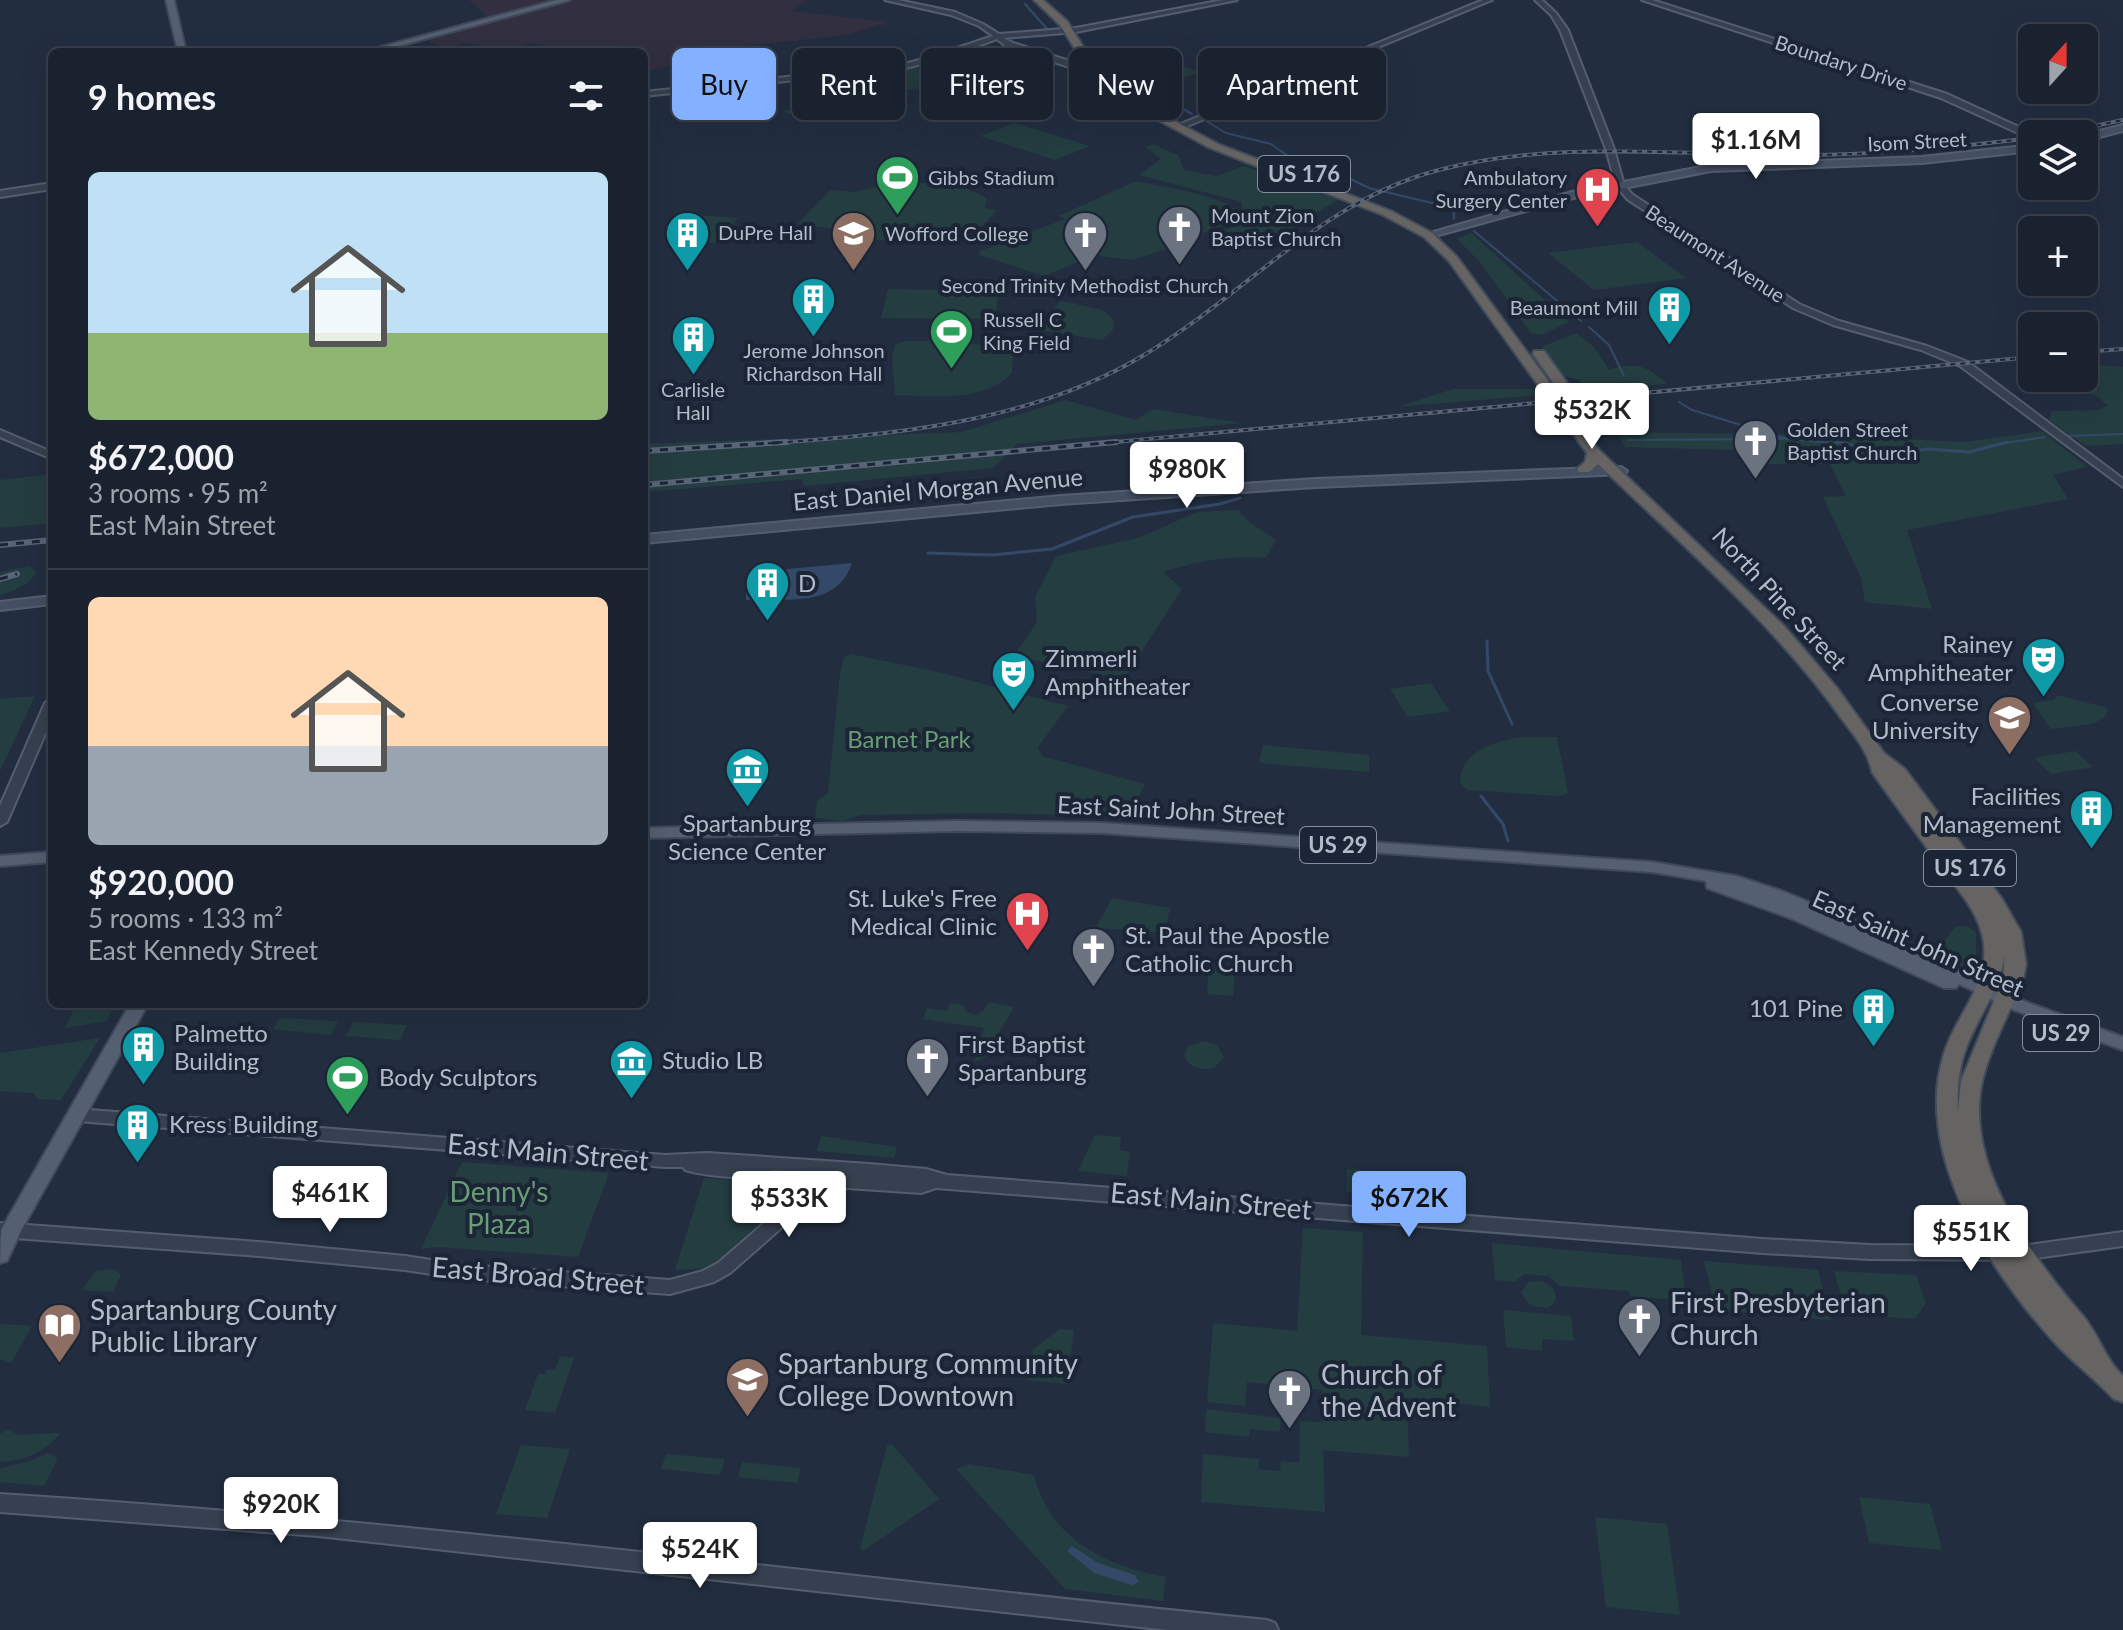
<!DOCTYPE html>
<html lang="en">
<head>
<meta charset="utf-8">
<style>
	:root { --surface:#1a2230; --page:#232a38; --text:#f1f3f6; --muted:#9fa4ab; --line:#383f4c; --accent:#83b0ff }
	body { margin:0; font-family:Lato,sans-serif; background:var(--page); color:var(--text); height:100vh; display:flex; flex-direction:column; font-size:30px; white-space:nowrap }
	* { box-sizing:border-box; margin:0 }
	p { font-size:26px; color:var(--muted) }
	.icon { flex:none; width:44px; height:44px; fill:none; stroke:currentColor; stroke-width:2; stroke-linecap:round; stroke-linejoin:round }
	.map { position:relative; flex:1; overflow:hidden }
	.panel { position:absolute; left:48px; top:48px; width:600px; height:960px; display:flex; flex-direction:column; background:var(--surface); border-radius:12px; box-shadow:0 8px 32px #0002,0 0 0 2px var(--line) }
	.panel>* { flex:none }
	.guide { position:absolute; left:672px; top:48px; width:760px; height:72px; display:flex; gap:16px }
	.needle { width:52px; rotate:21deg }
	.controls { position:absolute; left:2018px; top:24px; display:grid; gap:16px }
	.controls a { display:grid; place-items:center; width:80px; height:80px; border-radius:12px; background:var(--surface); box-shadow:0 8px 32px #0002,0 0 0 2px var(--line); font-size:40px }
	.price { position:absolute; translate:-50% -68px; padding:0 18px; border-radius:8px; background:#fff; color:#222; font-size:26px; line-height:52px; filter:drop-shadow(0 2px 4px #0008) }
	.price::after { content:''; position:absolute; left:50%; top:48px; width:24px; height:18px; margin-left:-12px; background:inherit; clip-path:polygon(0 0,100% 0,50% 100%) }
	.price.active { background:var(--accent); color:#111 }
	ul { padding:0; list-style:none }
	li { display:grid; align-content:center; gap:16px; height:424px; padding:0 40px }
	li+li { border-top:2px solid var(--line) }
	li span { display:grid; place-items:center; height:248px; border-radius:12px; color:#555 }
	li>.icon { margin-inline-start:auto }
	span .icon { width:144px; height:144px; fill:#fffc; stroke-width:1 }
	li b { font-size:34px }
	h2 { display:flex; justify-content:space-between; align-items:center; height:96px; padding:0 40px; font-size:34px }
	.pill { padding:0 28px; border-radius:12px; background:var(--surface); box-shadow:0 8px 32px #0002,0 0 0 2px var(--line); font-size:28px; line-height:72px }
	.pill.active { background:var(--accent); color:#111 }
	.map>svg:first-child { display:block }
	.medical { fill:#322f40 }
	.green { fill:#243d41 }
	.water { fill:#344968 }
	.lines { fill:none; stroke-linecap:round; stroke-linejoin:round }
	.stream-far1 { stroke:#344968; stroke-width:2 }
	.stream { stroke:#344968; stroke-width:3 }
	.tertiary-casing { stroke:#545e6e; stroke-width:4 }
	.secondary-casing { stroke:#545e6e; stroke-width:4 }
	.primary-casing { stroke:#404959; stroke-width:4 }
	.trunk-casing { stroke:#414b5b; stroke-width:4 }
	.tertiary { fill:#364050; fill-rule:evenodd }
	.secondary { fill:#444f63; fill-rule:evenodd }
	.primary { fill:#545f70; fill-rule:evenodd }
	.trunk { fill:#656462; fill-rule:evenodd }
	.rail-far1-casing { stroke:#586477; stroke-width:4 }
	.rail-casing { stroke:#586477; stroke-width:6 }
	.rail-far1 { stroke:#1b2535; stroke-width:2; stroke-dasharray:5; stroke-linecap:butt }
	.rail { stroke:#1b2535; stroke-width:3; stroke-dasharray:8; stroke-linecap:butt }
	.labels { text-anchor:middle; stroke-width:8; stroke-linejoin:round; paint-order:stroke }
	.far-street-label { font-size:20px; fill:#b3bbcb; stroke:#1b2535 }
	.far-poi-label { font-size:20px; fill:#b3bbcb; stroke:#1b2535; text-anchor:start }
	.shield { fill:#1b2535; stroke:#858e9e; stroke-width:2 }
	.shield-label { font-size:22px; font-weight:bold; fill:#b3bbcb }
	.street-label { font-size:24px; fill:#b3bbcb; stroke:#1b2535 }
	.poi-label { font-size:24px; fill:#b3bbcb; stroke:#1b2535; text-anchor:start }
	.park-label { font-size:24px; fill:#689e75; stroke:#1b2535 }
	.near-street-label { font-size:28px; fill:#b3bbcb; stroke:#1b2535 }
	.near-park-label { font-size:28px; fill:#689e75; stroke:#1b2535 }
	.near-poi-label { font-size:28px; fill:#b3bbcb; stroke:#1b2535; text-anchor:start }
</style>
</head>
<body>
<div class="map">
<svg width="2123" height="1630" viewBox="0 0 2123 1630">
	<rect width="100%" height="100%" fill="#222e40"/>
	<path class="medical" d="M469,0H557L567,3L575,0H806L791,11L889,22L846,35L744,46L644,72V52H569L531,43L507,52L466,43L448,49L424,40L494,22Z"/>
	<path class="green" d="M1166,62L1201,72L1166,83L1146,70Z
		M910,67L935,73L947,85L895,91L825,122L782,112L806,104L816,91L805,81Z
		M1015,123L1090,146L1055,160L980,136Z
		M1153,144L1178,155L1184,170L1216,176L1244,166L1338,200L1297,224L1282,240L1251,250L1214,235L1242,223V202L1139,175L1161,159L1145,147Z
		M1136,181C1157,186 1229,196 1238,213L1233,221L1155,253L1132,260L1094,255L1044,276L979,255L980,251L1065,219L1059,216Z
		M896,183C925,183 963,182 987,199L985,208L997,210C974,236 970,236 936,234L929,242L878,240L851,231L797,224L831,190L853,192Z
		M698,215L738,218L717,243L677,240Z
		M1471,233L1569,322L1541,335L1531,333L1480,262L1457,239Z
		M1637,242L1686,278L1594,290L1548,253Z
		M888,289L999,291L995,319L881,318Z
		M1061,301L1103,310L1114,320L1113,330L1102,340L1041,330L1038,327Z
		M1576,333L1594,347L1609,370C1636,362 1646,365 1667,384L1587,390L1579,380L1564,376L1541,347Z
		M905,341H951L1013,349L1012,373C984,403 931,396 895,395C895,376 889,363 895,345Z
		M2086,364L2123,367V444L2086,446L2049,420L2052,411L2100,410L2107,405L2098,397L2062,381V378H2084Z
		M1453,389H1536L1540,395L1397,407Z
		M1065,400L1136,420L1153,409L1242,423L1017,444L993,468L804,486L802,479L644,492V444L962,432Z
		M2042,431L2087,467L2053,475L2068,499L1907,530L1932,609L1865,602L1861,578L1823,497L1846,496L1830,464H1765L1735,450L1625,447L1616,432L1823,435L1965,442Z
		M52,474V523L0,528V480Z
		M1238,510L1249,522L1276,540L1266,558C1229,555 1198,561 1163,572L1182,589L1124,679L1014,656L1037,622L1035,597L1056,556L1138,538L1197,512Z
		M30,566L37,573L25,585L0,596V572Z
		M851,654L938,672L1068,706L1038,747L1042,756L1145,784L1128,817L1118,821L1103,816L987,813L861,815L843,821L815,818L817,801L828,793L840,674L844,658Z
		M1431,683L1450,711L1408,717L1390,689Z
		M2058,695L2108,708L2105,717L2092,724L2051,729L2033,703L2053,700Z
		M35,696L0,771V699Z
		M1524,737H1557L1568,793L1561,796L1467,790L1460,783C1460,750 1498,740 1524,737Z
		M1263,745L1369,755V772L1259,763Z
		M2075,751L2093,767L2051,774L2034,758Z
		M1112,898L1170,908L1165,933L1096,928Z
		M1966,926L1976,932V964L1968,970L1934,955L1955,927Z
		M1209,967L1235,969L1233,996L1207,994Z
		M989,1002L1014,1007L984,1058L974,1062L984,1028L923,1019L927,1008L947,1011L950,1003L963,1005L965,1011L976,1015L984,1010Z
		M76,1004H115L107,1021L65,1028Z
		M280,1018L338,1021L331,1035L273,1029Z
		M353,1022L407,1025L400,1040L346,1036Z
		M100,1038L61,1100L38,1099L33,1093L0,1091V1053Z
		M1205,1041L1217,1045L1224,1057L1214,1068C1202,1070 1189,1069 1184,1055L1188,1046Z
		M1095,1135L1121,1137L1120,1150L1130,1152L1127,1176L1078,1171Z
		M821,1136L897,1147L894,1158L817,1151Z
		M462,1162L609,1173L578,1257L438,1247L421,1249Z
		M1347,1169L1373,1171L1376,1181L1392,1197L1347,1192Z
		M704,1178L788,1185L798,1190L709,1268L675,1270Z
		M1303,1228L1363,1232L1361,1335L1487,1346L1490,1407L1407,1398L1409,1457L1323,1450L1325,1512L1201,1502L1203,1454L1259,1459V1469L1280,1471L1281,1461L1299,1463L1300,1421L1322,1422V1390L1247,1382L1245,1406L1207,1402L1213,1323L1297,1331Z
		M1492,1243L1681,1260L1686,1301L1630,1296L1629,1291L1560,1286L1548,1276L1525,1274L1514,1282L1495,1280Z
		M1704,1261L1818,1270L1830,1320L1716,1310Z
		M112,1269L121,1274L113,1292L82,1290L96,1271Z
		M1834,1271L1916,1275L1926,1303L1915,1319L1846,1314Z
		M1540,1281C1550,1284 1559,1290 1555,1302L1548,1308L1531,1306L1521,1293L1528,1282Z
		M1503,1310L1571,1316L1574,1341L1542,1339V1351L1506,1347Z
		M0,1324L32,1326L11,1363L0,1359Z
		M1060,1329L1074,1330L1067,1384L1027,1380L1033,1349Z
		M560,1356L574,1358L555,1413L525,1410L538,1374H545L547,1369L555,1370Z
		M1206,1409L1281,1418L1280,1432L1249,1429V1437L1205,1432Z
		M8,1429L18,1435L60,1433C46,1452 23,1461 0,1462V1434Z
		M892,1444L939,1499L863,1551L860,1548L887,1445Z
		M521,1445L570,1449L547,1518L496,1514Z
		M48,1453L58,1458L44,1486L0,1482V1468L28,1462Z
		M666,1454L725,1459L720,1475L661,1469Z
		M742,1462L801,1468L797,1483L738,1477Z
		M969,1464L1034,1475C1050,1539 1105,1566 1166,1577L1163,1601L1065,1589L956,1469Z
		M1859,1497L1930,1504L1942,1550L1869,1543Z
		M1595,1517L1667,1524L1680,1615L1606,1607Z"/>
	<path class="water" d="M852,563C837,609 786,598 746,600V586L757,585V572Z
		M1072,1546L1098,1563L1135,1575L1139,1582L1132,1585L1094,1573L1067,1551Z"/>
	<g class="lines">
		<path class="stream-far1" d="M1025,4L1048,30
			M1116,64L1132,81L1192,114
			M1206,121L1226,133L1271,144L1295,161L1326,167L1369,188L1436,204L1454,212V219
			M1474,231L1581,321
			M1589,327L1609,345L1624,376
			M1679,402L1692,410L1787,439L1846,444
			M2066,436L2123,434
			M1627,440L1783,439
			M1999,444L2045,437"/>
		<path class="stream" d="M1837,442L1891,454L1928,449L1969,452L2008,442
			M928,553L992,555L1052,549L1133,517L1220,504L1240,498
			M1487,641L1488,671L1512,724
			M1481,796L1503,824L1508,841"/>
		<defs>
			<path id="tertiary" d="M885,0H898L955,12L983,24L999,34L1076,28L1223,0H1237L1076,32L1004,38L1013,43L1088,67L1104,76V80H1101L1082,71L1007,47L997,39L936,61L901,69L644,96V92L901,65L930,57L993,36L979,26L951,15Z
				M1483,0H1492L1185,127L1178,125Z
				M1535,0H1542L1556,13L1568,30L1614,149L1624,185L1633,195L1799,304L1839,321L1927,346L1968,362L2123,479V487L1960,366L1921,350L1833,325L1793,308L1627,199L1616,185L1606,149L1560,30L1551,15Z
				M1642,0H1652L1947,94L2034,134H2032V138H2029L1941,98Z
				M52,183V189L0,197V191Z
				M0,430L52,452V459L0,437Z
				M52,699V718L7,822L0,826V806L45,703Z
				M77,1109L665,1155L708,1153L869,1164L926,1169L947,1175L1763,1239L1870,1245L2021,1246L2123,1232V1246L2021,1260L1870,1259L1763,1253L936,1188L921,1193L847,1188L826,1193L804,1208L730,1273L714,1282L670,1294L464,1279L405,1270L259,1256L0,1237V1223L259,1242L405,1256L464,1265L670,1280L703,1271L718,1263L799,1193C765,1173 722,1181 685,1170L683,1167H665L77,1121L71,1119L69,1115L71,1111ZM772,1170L846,1175L813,1185Z
				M0,1494C424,1521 844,1578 1267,1620L1275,1623L1278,1630H1168L318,1536L0,1512Z"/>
			<path id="secondary" d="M2123,125V131L2084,141V135Z
				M2032,145V151L1922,163L1711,171L1573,198L1428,238L1423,235L1572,192L1711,165L1922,157Z
				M1621,467L1627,471L1625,474L1316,487L1061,504L644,543V535L1061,496L1316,479Z
				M52,596V604L0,610V602Z"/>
			<path id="primary" d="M166,0H174L186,52H178Z
				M557,0H570L376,52H362Z
				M956,821L1102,823L1652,862L1736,876L1782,891L1853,920L2026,1002L2123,1037V1050L2014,1010L1959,984L1956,988H1944L1790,918L1707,888L1706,881L1652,872L1102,833L956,831L644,838V828Z
				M52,852V862L0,866V856Z
				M130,1004H148L21,1231L7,1261L0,1263L1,1230Z"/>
			<path id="trunk" d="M1034,0H1043L1067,21L1094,64L1129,97L1218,144L1391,211L1432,233L1457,257L1599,450L1785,627L1837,688L1884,753L1905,769L2002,899L2021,932L2026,964L2023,979C2011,1010 1989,1050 1982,1082C1964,1165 2032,1257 2083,1316C2099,1335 2105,1359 2123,1376V1402L2114,1399C2096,1380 2075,1364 2057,1345C1992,1275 1914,1156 1943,1057C1954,1016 1992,984 1983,938C1978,912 1959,891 1944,871C1920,838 1895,805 1872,772C1868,750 1852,733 1839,715C1771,621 1681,544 1598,464L1589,472H1579L1577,469L1585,462L1587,453L1449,261L1424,237L1383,215L1210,148L1123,101L1087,68L1060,25ZM2005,954L2003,979L1961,1081L1958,1111C1957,1092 1958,1073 1964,1054C1975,1019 2000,992 2005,954Z
				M1534,351H1544L1585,408L1583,411H1573L1533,354Z"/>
		</defs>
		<use href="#tertiary" class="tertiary-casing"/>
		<use href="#secondary" class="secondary-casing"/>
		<use href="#primary" class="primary-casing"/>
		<use href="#trunk" class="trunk-casing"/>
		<use href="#tertiary" class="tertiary"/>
		<use href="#secondary" class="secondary"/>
		<use href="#primary" class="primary"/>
		<use href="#trunk" class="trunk"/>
		<defs>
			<path id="rail-far1" d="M2057,134L2123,120
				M2084,352L2123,349
				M758,444C889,435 1029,424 1144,355C1245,295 1322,200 1439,170C1558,139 1682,156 1803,155C1879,155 1956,147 2032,138
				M1094,444L2032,357"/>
			<path id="rail" d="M644,451L787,442
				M644,485L1116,442
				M0,545L52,540
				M0,579L17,574"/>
		</defs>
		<use href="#rail-far1" class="rail-far1-casing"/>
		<use href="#rail" class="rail-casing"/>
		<use href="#rail-far1" class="rail-far1"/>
		<use href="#rail" class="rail"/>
	</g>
	<defs>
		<symbol id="stadium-pin" viewBox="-11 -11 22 30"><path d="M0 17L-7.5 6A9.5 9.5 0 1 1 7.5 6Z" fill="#2e9e5b" stroke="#1b2535"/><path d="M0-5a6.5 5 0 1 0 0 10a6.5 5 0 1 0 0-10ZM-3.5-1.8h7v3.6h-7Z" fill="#fff"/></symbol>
		<symbol id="hospital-pin" viewBox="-11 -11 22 30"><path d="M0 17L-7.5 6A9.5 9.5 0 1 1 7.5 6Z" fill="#e0444e" stroke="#1b2535"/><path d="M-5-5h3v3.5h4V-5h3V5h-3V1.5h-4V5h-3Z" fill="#fff"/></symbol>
		<symbol id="church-pin" viewBox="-11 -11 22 30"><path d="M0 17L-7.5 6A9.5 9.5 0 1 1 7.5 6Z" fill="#6b7280" stroke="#1b2535"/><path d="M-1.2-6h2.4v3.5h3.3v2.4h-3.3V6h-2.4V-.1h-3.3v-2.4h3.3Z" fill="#fff"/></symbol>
		<symbol id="building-pin" viewBox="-11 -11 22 30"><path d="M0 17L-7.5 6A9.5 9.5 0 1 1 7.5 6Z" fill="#0f9aa8" stroke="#1b2535"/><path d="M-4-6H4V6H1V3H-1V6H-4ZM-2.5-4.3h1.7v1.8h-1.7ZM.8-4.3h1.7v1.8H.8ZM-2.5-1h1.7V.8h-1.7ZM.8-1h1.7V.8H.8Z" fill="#fff"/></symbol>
		<symbol id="university-pin" viewBox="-11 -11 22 30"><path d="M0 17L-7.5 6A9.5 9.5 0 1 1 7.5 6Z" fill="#8d6e63" stroke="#1b2535"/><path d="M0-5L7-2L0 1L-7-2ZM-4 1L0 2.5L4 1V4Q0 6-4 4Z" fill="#fff"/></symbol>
		<symbol id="theatre-pin" viewBox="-11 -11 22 30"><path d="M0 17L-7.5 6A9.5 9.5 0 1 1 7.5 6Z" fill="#0f9aa8" stroke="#1b2535"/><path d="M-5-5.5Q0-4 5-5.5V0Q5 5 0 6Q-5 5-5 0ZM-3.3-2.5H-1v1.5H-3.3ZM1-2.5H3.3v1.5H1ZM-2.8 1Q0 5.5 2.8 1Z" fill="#fff"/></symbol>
		<symbol id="museum-pin" viewBox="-11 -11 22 30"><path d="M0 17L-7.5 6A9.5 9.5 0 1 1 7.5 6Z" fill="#0f9aa8" stroke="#1b2535"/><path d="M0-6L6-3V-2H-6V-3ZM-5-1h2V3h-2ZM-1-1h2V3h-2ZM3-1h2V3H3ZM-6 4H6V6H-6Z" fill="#fff"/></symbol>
		<symbol id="library-pin" viewBox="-11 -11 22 30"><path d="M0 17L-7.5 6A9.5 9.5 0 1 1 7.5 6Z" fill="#8d6e63" stroke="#1b2535"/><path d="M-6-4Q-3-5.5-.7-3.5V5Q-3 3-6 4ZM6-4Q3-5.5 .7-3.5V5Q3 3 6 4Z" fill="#fff"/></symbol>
	</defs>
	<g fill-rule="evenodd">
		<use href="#stadium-pin" x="872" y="152" width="51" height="69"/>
		<use href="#hospital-pin" x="1572" y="164" width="51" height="69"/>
		<use href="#church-pin" x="1154" y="202" width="51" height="69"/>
		<use href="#building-pin" x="662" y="208" width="51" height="69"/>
		<use href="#university-pin" x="828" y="208" width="51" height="69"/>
		<use href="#church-pin" x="1060" y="208" width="51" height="69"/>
		<use href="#building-pin" x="788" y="274" width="51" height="69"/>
		<use href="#building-pin" x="1644" y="282" width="51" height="69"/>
		<use href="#stadium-pin" x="926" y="306" width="51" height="69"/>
		<use href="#building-pin" x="668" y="312" width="51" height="69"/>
		<use href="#church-pin" x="1730" y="416" width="51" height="69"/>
		<use href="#building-pin" x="742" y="558" width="51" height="69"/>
		<use href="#theatre-pin" x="2018" y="634" width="51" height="69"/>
		<use href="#theatre-pin" x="988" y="648" width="51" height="69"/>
		<use href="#university-pin" x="1984" y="692" width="51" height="69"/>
		<use href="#museum-pin" x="722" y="744" width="51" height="69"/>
		<use href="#building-pin" x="2066" y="786" width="51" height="69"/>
		<use href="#hospital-pin" x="1002" y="888" width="51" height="69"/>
		<use href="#church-pin" x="1068" y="924" width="51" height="69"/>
		<use href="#building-pin" x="1848" y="984" width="51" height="69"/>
		<use href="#building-pin" x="118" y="1022" width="51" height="69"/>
		<use href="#church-pin" x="902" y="1034" width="51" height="69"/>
		<use href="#museum-pin" x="606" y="1036" width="51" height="69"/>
		<use href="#stadium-pin" x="322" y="1052" width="51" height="69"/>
		<use href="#building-pin" x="112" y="1100" width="51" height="69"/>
		<use href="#church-pin" x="1614" y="1294" width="51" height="69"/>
		<use href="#library-pin" x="34" y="1300" width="51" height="69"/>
		<use href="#university-pin" x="722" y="1354" width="51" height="69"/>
		<use href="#church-pin" x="1264" y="1366" width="51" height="69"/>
	</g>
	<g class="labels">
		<g class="far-street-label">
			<text transform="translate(1841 63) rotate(18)" y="7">Boundary Drive</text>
			<text transform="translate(1917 142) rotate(-3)" y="7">Isom Street</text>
			<text transform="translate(1715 254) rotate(33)" y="7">Beaumont Avenue</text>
		</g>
		<g class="far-poi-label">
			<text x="928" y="185">Gibbs Stadium</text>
			<text x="1567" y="185" text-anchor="end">Ambulatory<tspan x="1567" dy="23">Surgery Center</tspan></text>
			<text x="1211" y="223">Mount Zion<tspan x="1211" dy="23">Baptist Church</tspan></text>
			<text x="718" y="240">DuPre Hall</text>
			<text x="885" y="241">Wofford College</text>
			<text x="1085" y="293" text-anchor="middle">Second Trinity Methodist Church</text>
			<text x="1638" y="315" text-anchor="end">Beaumont Mill</text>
			<text x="983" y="327">Russell C<tspan x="983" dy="23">King Field</tspan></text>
			<text x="814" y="358" text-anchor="middle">Jerome Johnson<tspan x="814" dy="23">Richardson Hall</tspan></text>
			<text x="693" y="397" text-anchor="middle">Carlisle<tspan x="693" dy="23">Hall</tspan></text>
			<text x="1787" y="437">Golden Street<tspan x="1787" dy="23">Baptist Church</tspan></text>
		</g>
		<g class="shield">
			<rect x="1258" y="156" width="92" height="36" rx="6"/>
			<rect x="1300" y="827" width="76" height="36" rx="6"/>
			<rect x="1924" y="850" width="92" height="36" rx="6"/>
			<rect x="2023" y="1015" width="76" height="36" rx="6"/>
		</g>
		<g class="shield-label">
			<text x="1304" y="182">US 176</text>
			<text x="1338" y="853">US 29</text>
			<text x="1970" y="876">US 176</text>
			<text x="2061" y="1041">US 29</text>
		</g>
		<g class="street-label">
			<text transform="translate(938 490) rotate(-5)" y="8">East Daniel Morgan Avenue</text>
			<text transform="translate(1779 599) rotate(47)" y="8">North Pine Street</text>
			<text transform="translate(1171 811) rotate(3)" y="8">East Saint John Street</text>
			<text transform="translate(1918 944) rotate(24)" y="8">East Saint John Street</text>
		</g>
		<g class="poi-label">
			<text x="798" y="592">D</text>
			<text x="2013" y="653" text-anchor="end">Rainey<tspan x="2013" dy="28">Amphitheater</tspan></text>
			<text x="1045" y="667">Zimmerli<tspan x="1045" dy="28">Amphitheater</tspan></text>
			<text x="1979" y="711" text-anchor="end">Converse<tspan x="1979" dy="28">University</tspan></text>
			<text x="2061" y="805" text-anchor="end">Facilities<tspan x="2061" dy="28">Management</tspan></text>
			<text x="747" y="832" text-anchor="middle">Spartanburg<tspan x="747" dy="28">Science Center</tspan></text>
			<text x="997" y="907" text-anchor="end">St. Luke's Free<tspan x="997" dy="28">Medical Clinic</tspan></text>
			<text x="1125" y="944">St. Paul the Apostle<tspan x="1125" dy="28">Catholic Church</tspan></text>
			<text x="1843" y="1017" text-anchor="end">101 Pine</text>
			<text x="174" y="1042">Palmetto<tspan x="174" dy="28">Building</tspan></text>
			<text x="958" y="1053">First Baptist<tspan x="958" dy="28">Spartanburg</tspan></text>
			<text x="662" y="1069">Studio LB</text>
			<text x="379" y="1086">Body Sculptors</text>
			<text x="169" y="1133">Kress Building</text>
		</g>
		<g class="park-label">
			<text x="909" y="748">Barnet Park</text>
		</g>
		<g class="near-street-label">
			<text transform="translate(548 1152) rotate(5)" y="10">East Main Street</text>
			<text transform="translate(1211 1201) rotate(5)" y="10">East Main Street</text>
			<text transform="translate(538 1276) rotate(5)" y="10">East Broad Street</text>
		</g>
		<g class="near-park-label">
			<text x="499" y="1202">Denny's<tspan x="499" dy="32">Plaza</tspan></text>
		</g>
		<g class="near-poi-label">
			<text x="1670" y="1313">First Presbyterian<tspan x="1670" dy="32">Church</tspan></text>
			<text x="90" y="1320">Spartanburg County<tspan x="90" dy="32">Public Library</tspan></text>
			<text x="778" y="1374">Spartanburg Community<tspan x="778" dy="32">College Downtown</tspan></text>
			<text x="1321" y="1385">Church of<tspan x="1321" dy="32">the Advent</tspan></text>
		</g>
	</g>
</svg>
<div class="controls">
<a><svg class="needle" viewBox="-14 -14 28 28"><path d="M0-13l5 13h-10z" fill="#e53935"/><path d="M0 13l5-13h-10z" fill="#9fa4ab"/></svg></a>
<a><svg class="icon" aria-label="layers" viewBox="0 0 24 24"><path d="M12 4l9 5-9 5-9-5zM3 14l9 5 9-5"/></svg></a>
<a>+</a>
<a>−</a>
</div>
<b class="price" style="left:1756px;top:181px">$1.16M</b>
<b class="price" style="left:1592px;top:451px">$532K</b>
<b class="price" style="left:1187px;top:510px">$980K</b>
<b class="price" style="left:330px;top:1234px">$461K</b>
<b class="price" style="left:789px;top:1239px">$533K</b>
<b class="price active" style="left:1409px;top:1239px">$672K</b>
<b class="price" style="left:1971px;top:1273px">$551K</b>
<b class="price" style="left:281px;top:1545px">$920K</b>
<b class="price" style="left:700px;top:1590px">$524K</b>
<div class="guide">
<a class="pill active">Buy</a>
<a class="pill">Rent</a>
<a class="pill">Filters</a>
<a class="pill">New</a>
<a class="pill">Apartment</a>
</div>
<section class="panel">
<h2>9 homes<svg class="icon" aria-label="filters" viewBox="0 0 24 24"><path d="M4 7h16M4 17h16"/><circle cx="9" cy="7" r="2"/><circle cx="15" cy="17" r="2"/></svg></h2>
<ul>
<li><span style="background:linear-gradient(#bfe0f5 65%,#8fb573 0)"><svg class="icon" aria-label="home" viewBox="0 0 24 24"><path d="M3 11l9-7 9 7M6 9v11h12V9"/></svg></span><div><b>$672,000</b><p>3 rooms · 95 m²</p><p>East Main Street</p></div></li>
<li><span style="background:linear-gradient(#ffd9b3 60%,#9aa5b1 0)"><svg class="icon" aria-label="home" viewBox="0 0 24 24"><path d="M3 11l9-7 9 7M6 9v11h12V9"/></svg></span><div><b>$920,000</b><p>5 rooms · 133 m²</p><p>East Kennedy Street</p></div></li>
</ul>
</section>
</div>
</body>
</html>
